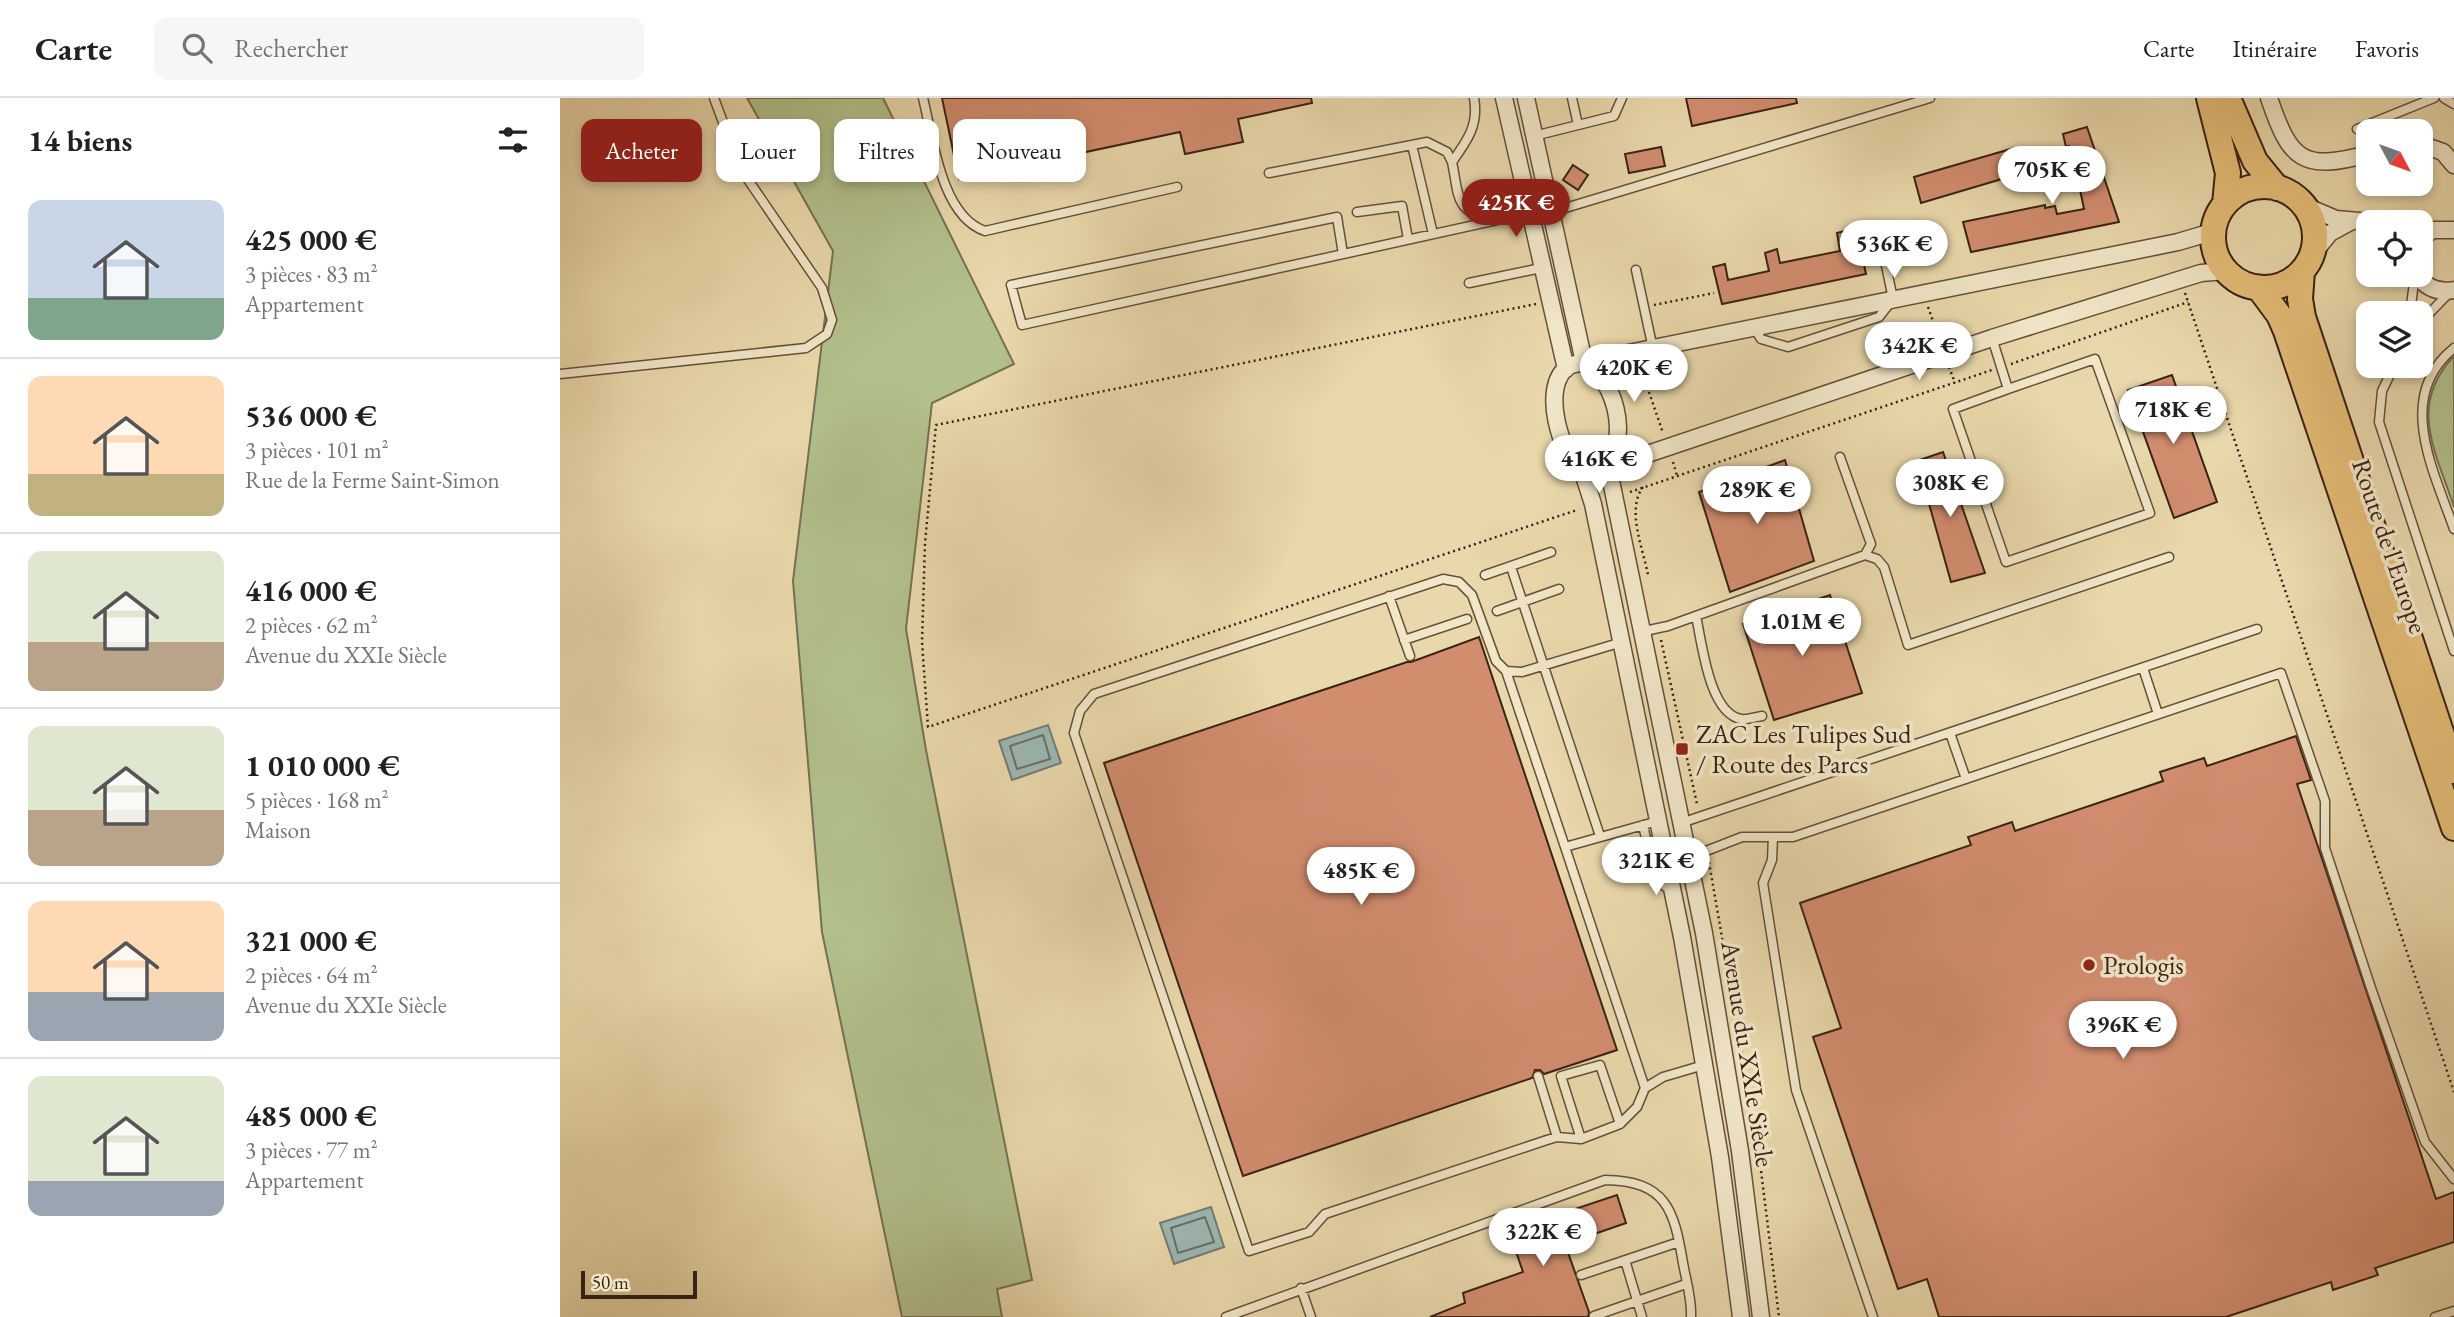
<!DOCTYPE html>
<html lang="fr">
<head>
<meta charset="utf-8">
<style>
	:root { --surface:#fff; --page:#f6f6f6; --text:#202124; --muted:#757577; --line:#e0e0e0; --accent:#8f2418 }
	body { margin:0; font-family:"EB Garamond",serif; background:var(--page); color:var(--text); height:100vh; display:flex; flex-direction:column; font-size:26px; white-space:nowrap }
	* { box-sizing:border-box; margin:0 }
	p { font-size:23px; color:var(--muted) }
	.icon { flex:none; width:38px; height:38px; fill:none; stroke:currentColor; stroke-width:2; stroke-linecap:round; stroke-linejoin:round }
	.map { position:relative; flex:1; overflow:hidden }
	.panel { display:flex; flex-direction:column; background:var(--surface); width:560px }
	.panel>* { flex:none }
	.top-card { position:absolute; left:21px; top:21px; width:665px; height:63px; display:flex; gap:14px }
	.needle { width:46px; rotate:131deg }
	.tools { position:absolute; left:1796px; top:21px; display:grid; gap:14px }
	.tools a { display:grid; place-items:center; width:77px; height:77px; border-radius:14px; background:var(--surface); box-shadow:0 4px 10px #0003; font-size:35px }
	.scale { position:absolute; left:21px; bottom:18px; width:116px; box-sizing:border-box; padding-left:7px; border:4px solid #392314; border-top:0; font-size:19px; line-height:24px; white-space:nowrap; color:#392314; -webkit-text-stroke:5px #f1e6c8; paint-order:stroke }
	.price { position:absolute; translate:-50% -60px; padding:0 16px; border-radius:24px; background:#fff; color:#222; font-size:23px; line-height:46px; filter:drop-shadow(0 2px 4px #0008) }
	.price::after { content:''; position:absolute; left:50%; top:42px; width:21px; height:16px; margin-left:-10px; background:inherit; clip-path:polygon(0 0,100% 0,50% 100%) }
	.price.active { background:var(--accent); color:#fff }
	ul { padding:0; list-style:none }
	li { display:flex; align-items:center; gap:21px; height:175px; padding:0 28px }
	li+li { border-top:2px solid var(--line) }
	li span { display:grid; place-items:center; flex:none; width:196px; height:140px; border-radius:14px; color:#555 }
	li>.icon { margin-inline-start:auto }
	span .icon { width:84px; height:84px; fill:#fffc; stroke-width:1 }
	li b { font-size:30px }
	h2 { display:flex; justify-content:space-between; align-items:center; height:84px; padding:0 28px; font-size:30px }
	.tag { padding:0 24px; border-radius:14px; background:var(--surface); box-shadow:0 4px 10px #0003; font-size:24px; line-height:63px }
	.tag.active { background:var(--accent); color:#fff }
	header { display:flex; align-items:center; gap:42px; box-sizing:border-box; height:98px; padding:0 35px; background:var(--surface); border-bottom:2px solid var(--line) }
	header strong { font-size:33px }
	nav { display:flex; gap:38px; margin-inline-start:auto; font-size:24px }
	.search { width:490px; height:63px; background:var(--page); display:flex; align-items:center; gap:18px; box-sizing:border-box; padding:0 24px; border-radius:14px; color:var(--muted); font-size:26px }
	main { display:flex; flex:1; min-height:0 }
	.map>svg:first-child { display:block }
	.green { fill:#b2c08c; stroke:#767250; stroke-width:2 }
	.water { fill:#9cb8b4; stroke:#747c74; stroke-width:2 }
	.lines { fill:none; stroke-linecap:round; stroke-linejoin:round }
	.shore { stroke:#6a6e64; stroke-width:2 }
	.building { fill:#d28d6f; stroke:#392314; stroke-width:2 }
	.service-casing { stroke:#65503a; stroke-width:11 }
	.minor-casing { stroke:#65503a; stroke-width:19 }
	.primary-casing { stroke:#392314; stroke-width:28 }
	.path { stroke:#392314; stroke-width:2.5; stroke-dasharray:2 3.5; stroke-linecap:butt }
	.service { stroke:#f1e6c8; stroke-width:8 }
	.minor { stroke:#f1e6c8; stroke-width:16 }
	.primary { stroke:#e4bc76; stroke-width:24 }
	.poi-dot { fill:#8f2418; stroke:#f1e6c8; stroke-width:2.5 }
	.labels { text-anchor:middle; stroke-width:7; stroke-linejoin:round; paint-order:stroke }
	.street-label { font-size:26px; fill:#392314; stroke:#f1e6c8 }
	.poi-label { font-size:26px; fill:#392314; stroke:#f1e6c8; text-anchor:start }
</style>
</head>
<body>
<header>
<strong>Carte</strong>
<div class="search"><svg class="icon" aria-label="search" viewBox="0 0 24 24"><circle cx="10" cy="10" r="6"/><path d="M15 15l6 6"/></svg>Rechercher</div>
<nav><a>Carte</a><a>Itinéraire</a><a>Favoris</a></nav>
</header>
<main>
<section class="panel">
<h2>14 biens<svg class="icon" aria-label="filters" viewBox="0 0 24 24"><path d="M4 7h16M4 17h16"/><circle cx="9" cy="7" r="2"/><circle cx="15" cy="17" r="2"/></svg></h2>
<ul>
<li><span style="background:linear-gradient(#c9d6e8 70%,#7fa58c 0)"><svg class="icon" aria-label="home" viewBox="0 0 24 24"><path d="M3 11l9-7 9 7M6 9v11h12V9"/></svg></span><div><b>425 000 €</b><p>3 pièces · 83 m²</p><p>Appartement</p></div></li>
<li><span style="background:linear-gradient(#ffd9b3 70%,#c2b280 0)"><svg class="icon" aria-label="home" viewBox="0 0 24 24"><path d="M3 11l9-7 9 7M6 9v11h12V9"/></svg></span><div><b>536 000 €</b><p>3 pièces · 101 m²</p><p>Rue de la Ferme Saint-Simon</p></div></li>
<li><span style="background:linear-gradient(#dfe7d0 65%,#b9a48a 0)"><svg class="icon" aria-label="home" viewBox="0 0 24 24"><path d="M3 11l9-7 9 7M6 9v11h12V9"/></svg></span><div><b>416 000 €</b><p>2 pièces · 62 m²</p><p>Avenue du XXIe Siècle</p></div></li>
<li><span style="background:linear-gradient(#dfe7d0 60%,#b9a48a 0)"><svg class="icon" aria-label="home" viewBox="0 0 24 24"><path d="M3 11l9-7 9 7M6 9v11h12V9"/></svg></span><div><b>1 010 000 €</b><p>5 pièces · 168 m²</p><p>Maison</p></div></li>
<li><span style="background:linear-gradient(#ffd9b3 65%,#9aa5b1 0)"><svg class="icon" aria-label="home" viewBox="0 0 24 24"><path d="M3 11l9-7 9 7M6 9v11h12V9"/></svg></span><div><b>321 000 €</b><p>2 pièces · 64 m²</p><p>Avenue du XXIe Siècle</p></div></li>
<li><span style="background:linear-gradient(#dfe7d0 75%,#9aa5b1 0)"><svg class="icon" aria-label="home" viewBox="0 0 24 24"><path d="M3 11l9-7 9 7M6 9v11h12V9"/></svg></span><div><b>485 000 €</b><p>3 pièces · 77 m²</p><p>Appartement</p></div></li>
</ul>
</section>
<div class="map">
<svg width="1894" height="1219" viewBox="0 0 1894 1219">
	<rect width="100%" height="100%" fill="#e9d8ab"/>
	<filter id="stains"><feTurbulence type="fractalNoise" baseFrequency=".00286" numOctaves="4"/><feColorMatrix values="0 0 0 0 .2 0 0 0 0 .09 0 0 0 0 .02 0 0 0 .5 -.17"/></filter>
	<radialGradient id="worn" r=".72"><stop offset=".6" stop-color="#630" stop-opacity="0"/><stop offset="1" stop-color="#630" stop-opacity=".3"/></radialGradient>
	<path class="green" d="M187,0H323L454,266L372,305L346,531L366,652L472,1182L437,1191L442,1219H342L262,834L233,483L273,153Z
		M1894,258V409C1876,354 1847,307 1894,258Z"/>
	<path class="water" d="M488,627L501,665L452,682L439,643Z
		M651,1109L664,1149L614,1166L600,1125Z"/>
	<g class="lines">
		<path class="shore" d="M483,637L490,661L457,671L450,648Z
			M645,1119L654,1144L618,1155L611,1130Z"/>
	</g>
	<path class="building" d="M382,0H751L752,5L678,21L683,44L625,56L620,34L399,81Z
		M1126,0H1236L1237,5L1132,28Z
		M1527,29L1559,124L1411,154L1403,124L1485,107V110L1495,108L1497,116L1524,111L1513,58L1509,48L1506,49L1503,36Z
		M1101,49L1105,68L1069,75L1065,56Z
		M1454,50L1462,75L1361,105L1354,79Z
		M1013,67L1028,77L1018,92L1003,82Z
		M1296,130L1306,176L1162,206L1153,169L1165,166L1168,182L1209,173L1205,155L1217,151L1220,165L1280,153L1277,135Z
		M1612,277L1657,404L1614,420L1568,292Z
		M1383,354L1425,475L1391,484L1357,363Z
		M1225,362L1254,463L1170,494L1139,394Z
		M1270,497L1302,595L1214,622L1183,526Z
		M919,539L1057,952L984,976L980,972H975L972,980L683,1078L544,665L847,564H851Z
		M1736,638L1751,682L1737,686L1876,1101L1894,1094V1144L1815,1170L1818,1177L1773,1192L1771,1184L1666,1219H1379L1367,1181L1338,1191L1253,939L1281,930L1240,805L1411,747L1408,739L1452,724L1455,733L1603,683L1600,674L1644,660L1647,668Z
		M1057,1097L1066,1125L1005,1146L1029,1214L1028,1219H870L905,1205L903,1195L963,1174L949,1133Z"/>
	<g class="lines">
		<defs>
			<path id="service" d="M363,0C373,40 381,118 425,133L617,89
				M914,0C919,27 907,43 892,64C899,97 894,113 930,122
				M1012,0L1018,27
				M1884,0L1894,6
				M1797,31L1874,0
				M974,38L1054,18L1062,0
				M852,47L873,136
				M709,75L867,44L887,54L892,64
				M797,114L842,108L848,141
				M992,114L1370,0
				M783,156L777,119L451,187L462,227L969,115
				M1076,172L1093,251
				M909,185L981,170
				M1850,215L1855,177
				M1860,225L1889,195
				M1194,229L1201,241L1228,249L1319,219L1333,201L1322,148L1346,144
				M1432,240L1448,291L1535,261L1590,415L1446,464L1393,311L1448,291
				M1894,250C1834,298 1874,373 1894,431
				M1834,268L1822,293L1819,324L1894,553
				M0,276L246,250L267,236L272,222L262,190L180,70L154,0
				M1280,359L1311,446L1305,457
				M951,469L1040,738
				M925,477L991,454
				M829,498L850,558
				M937,513L999,491
				M1136,518C1142,545 1149,615 1181,621C1187,622 1196,619 1202,618
				M1080,534L1108,528L1305,457L1317,461L1324,469L1348,547L1609,459
				M844,542L907,521
				M1062,544L962,574L946,573L936,563L912,497L899,484L883,481L534,596L520,613L514,635L689,1153L749,1134L765,1116L987,1042L997,1039L1021,1041L1060,1026L1077,1009L1085,990L1103,979L1144,967
				M1583,570L1598,616
				M946,573L1005,749
				M1390,635L1406,681
				M1121,725L1697,531
				M1083,727L1095,781L1110,792
				M1213,739L1212,762L1203,785L1236,992L1313,1219
				M1128,760L1182,739H1233L1721,575L1765,703V750L1811,890L1865,1044L1894,1081
				M978,978L997,1039
				M1085,990L1005,749L1098,723
				M1021,1041L1001,978L1040,967L1060,1026
				M1065,1162L1082,1219
				M1021,1177L1119,1144
				M741,1190L751,1219
				M1034,1218L1126,1186
				M666,1219L1045,1082C1106,1083 1114,1111 1123,1165C1126,1182 1132,1201 1131,1219
				M1875,1219L1894,1213"/>
			<path id="minor" d="M944,0L1006,271
				M966,0L1024,264
				M1709,0C1730,62 1742,74 1808,56
				M1860,46L1883,54L1894,67
				M1743,107L1776,121L1811,124
				M1860,142L1872,132H1894
				M1751,158L1770,135L1792,123
				M1857,177C1866,190 1878,195 1894,192
				M1028,264C1047,282 1057,303 1058,329C1058,347 1051,398 1022,375C1001,357 979,287 1009,268C1013,266 1020,265 1024,264L1618,144L1645,136L1654,129
				M1052,368L1432,240L1641,175L1666,173
				M1049,373L1144,835L1180,1053L1201,1219
				M1023,375L1033,406L1122,839L1160,1059L1181,1219"/>
			<path id="primary" d="M1649,0L1668,75L1665,106
				M1668,0L1695,63L1717,90
				M1653 139a51 51 0 1 1 102 0a51 51 0 1 1-102 0Z
				M1742,173L1740,201L1743,219L1894,673
				M1699,190L1719,217L1726,233L1894,730"/>
		</defs>
		<use href="#service" class="service-casing"/>
		<use href="#minor" class="minor-casing"/>
		<use href="#primary" class="primary-casing"/>
		<path class="path" d="M1625,195L1894,994
			M976,206L376,327L365,445L362,544L368,629L1017,412
			M1094,207L1154,195
			M1368,209L1380,243
			M1451,266L1628,204
			M1080,268L1103,335
			M1389,269L1395,285
			M1113,364L1117,378
			M1083,389C1066,412 1083,450 1088,477
			M1070,394L1432,272
			M1101,542L1137,706
			M1149,764L1198,1048L1219,1219"/>
		<use href="#service" class="service"/>
		<use href="#minor" class="minor"/>
		<use href="#primary" class="primary"/>
	</g>
	<g class="poi-dot">
		<rect x="1115" y="644" width="14" height="14" rx="3.5"/>
		<circle cx="1529" cy="867" r="7"/>
	</g>
	<g class="labels">
		<g class="street-label">
			<text transform="translate(1830 448) rotate(71)" y="9">Route de l'Europe</text>
			<text transform="translate(1188 956) rotate(81)" y="9">Avenue du XXIe Siècle</text>
		</g>
		<g class="poi-label">
			<text x="1136" y="645">ZAC Les Tulipes Sud<tspan x="1136" dy="30">/ Route des Parcs</tspan></text>
			<text x="1543" y="876">Prologis</text>
		</g>
	</g>
	<rect width="100%" height="100%" filter="url(#stains)"/>
	<rect width="100%" height="100%" fill="url(#worn)"/>
</svg>
<div class="tools">
<a><svg class="needle" viewBox="-14 -14 28 28"><path d="M0-13l5 13h-10z" fill="#e53935"/><path d="M0 13l5-13h-10z" fill="#757577"/></svg></a>
<a><svg class="icon" aria-label="locate" viewBox="0 0 24 24"><circle cx="12" cy="12" r="6"/><path d="M12 2v4M12 18v4M2 12h4M18 12h4"/></svg></a>
<a><svg class="icon" aria-label="layers" viewBox="0 0 24 24"><path d="M12 4l9 5-9 5-9-5zM3 14l9 5 9-5"/></svg></a>
</div>
<div class="scale">50 m</div>
<b class="price" style="left:1492px;top:108px">705K €</b>
<b class="price active" style="left:956px;top:141px">425K €</b>
<b class="price" style="left:1334px;top:182px">536K €</b>
<b class="price" style="left:1359px;top:284px">342K €</b>
<b class="price" style="left:1074px;top:306px">420K €</b>
<b class="price" style="left:1613px;top:348px">718K €</b>
<b class="price" style="left:1039px;top:397px">416K €</b>
<b class="price" style="left:1390px;top:421px">308K €</b>
<b class="price" style="left:1197px;top:428px">289K €</b>
<b class="price" style="left:1242px;top:560px">1.01M €</b>
<b class="price" style="left:1096px;top:799px">321K €</b>
<b class="price" style="left:801px;top:809px">485K €</b>
<b class="price" style="left:1563px;top:963px">396K €</b>
<b class="price" style="left:983px;top:1170px">322K €</b>
<div class="top-card">
<a class="tag active">Acheter</a>
<a class="tag">Louer</a>
<a class="tag">Filtres</a>
<a class="tag">Nouveau</a>
</div>
</div>
</main>
</body>
</html>
